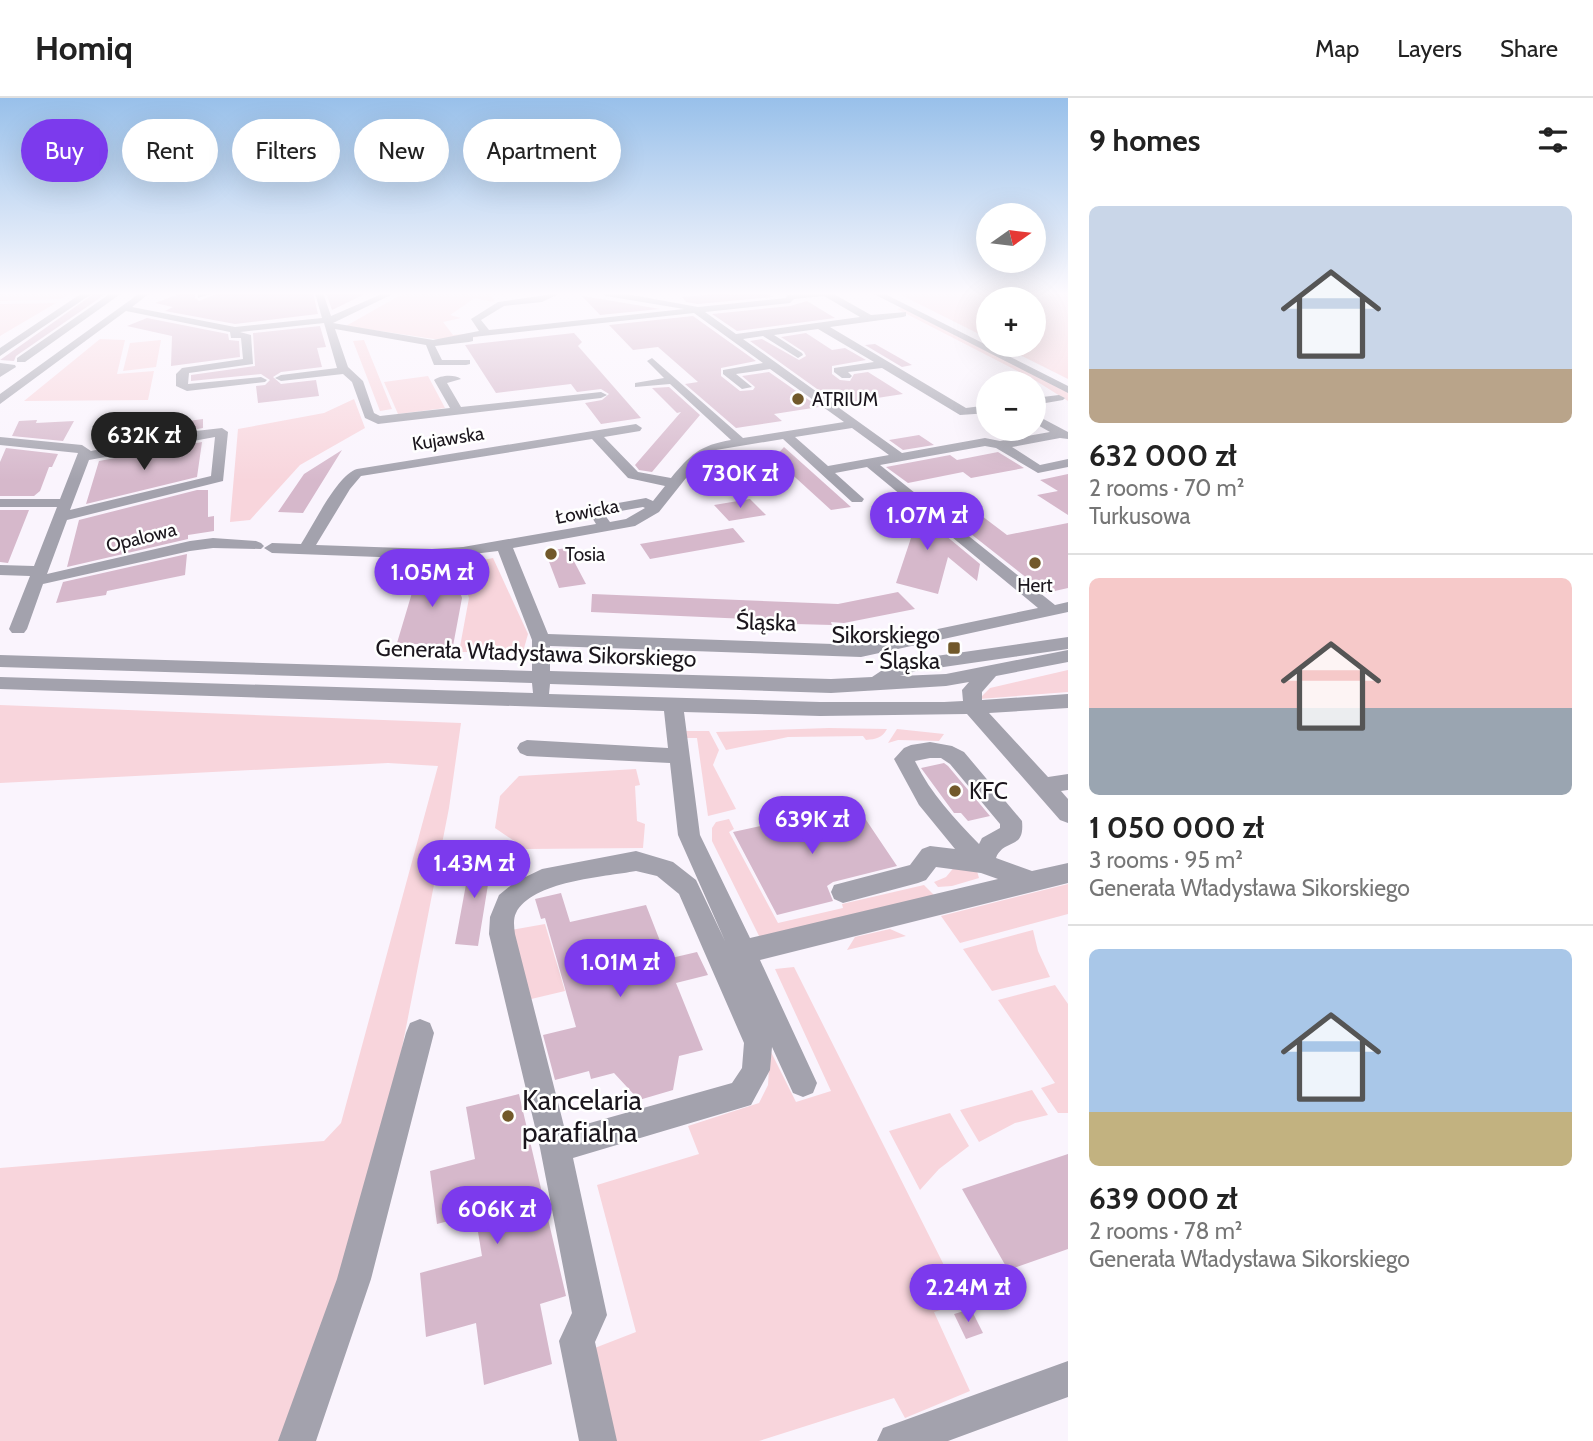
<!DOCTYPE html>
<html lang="en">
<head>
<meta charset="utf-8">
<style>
	:root { --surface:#fff; --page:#f6f6f6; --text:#222; --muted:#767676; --line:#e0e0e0; --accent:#7c3aed }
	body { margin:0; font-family:Cabin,sans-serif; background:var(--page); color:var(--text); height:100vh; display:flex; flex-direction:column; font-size:26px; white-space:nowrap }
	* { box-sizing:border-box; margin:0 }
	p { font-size:23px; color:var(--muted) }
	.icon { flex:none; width:38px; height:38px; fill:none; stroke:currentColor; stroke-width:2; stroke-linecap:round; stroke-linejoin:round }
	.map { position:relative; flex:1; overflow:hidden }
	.sheet { display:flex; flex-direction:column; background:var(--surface); width:525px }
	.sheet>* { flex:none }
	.top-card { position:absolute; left:21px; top:21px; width:665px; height:63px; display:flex; gap:14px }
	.needle { width:46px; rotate:76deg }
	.controls { position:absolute; left:976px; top:105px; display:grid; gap:14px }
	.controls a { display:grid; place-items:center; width:70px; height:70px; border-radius:50%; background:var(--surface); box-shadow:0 7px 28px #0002; font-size:35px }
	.price { position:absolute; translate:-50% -60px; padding:0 16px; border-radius:24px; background:var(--accent); color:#fff; font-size:23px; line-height:46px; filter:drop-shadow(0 2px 4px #0008) }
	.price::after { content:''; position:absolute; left:50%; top:42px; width:21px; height:16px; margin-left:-10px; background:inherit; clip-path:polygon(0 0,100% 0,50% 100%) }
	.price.active { background:#222; color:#fff }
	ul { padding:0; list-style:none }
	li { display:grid; align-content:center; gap:14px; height:371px; padding:0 21px }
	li+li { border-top:2px solid var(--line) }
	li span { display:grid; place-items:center; height:217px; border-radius:10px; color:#555 }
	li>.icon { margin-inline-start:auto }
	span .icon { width:126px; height:126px; fill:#fffc; stroke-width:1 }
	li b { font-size:30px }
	h2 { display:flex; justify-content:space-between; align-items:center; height:84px; padding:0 21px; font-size:30px }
	.tag { padding:0 24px; border-radius:32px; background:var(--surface); box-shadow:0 7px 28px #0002; font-size:24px; line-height:63px }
	.tag.active { background:var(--accent); color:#fff }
	header { display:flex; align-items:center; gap:42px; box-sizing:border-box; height:98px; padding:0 35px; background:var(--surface); border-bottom:2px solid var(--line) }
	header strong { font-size:33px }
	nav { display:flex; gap:38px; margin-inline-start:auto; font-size:24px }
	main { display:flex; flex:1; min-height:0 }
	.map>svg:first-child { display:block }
	.green { fill:#f8d5dc }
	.building { fill:#d6b8cb }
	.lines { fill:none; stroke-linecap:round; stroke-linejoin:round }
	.minor { fill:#a3a2ad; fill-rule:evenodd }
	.poi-dot { fill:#72592a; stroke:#fff; stroke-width:2.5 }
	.labels { text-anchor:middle; stroke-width:5; stroke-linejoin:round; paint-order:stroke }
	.far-poi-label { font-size:19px; fill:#1b161d; stroke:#fff; text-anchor:start }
	.far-street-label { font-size:19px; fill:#1b161d; stroke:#fff }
	.street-label { font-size:23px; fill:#1b161d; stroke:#fff }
	.poi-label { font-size:23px; fill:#1b161d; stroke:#fff; text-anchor:end }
	.near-poi-label { font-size:28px; fill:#1b161d; stroke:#fff; text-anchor:start }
</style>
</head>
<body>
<header>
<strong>Homiq</strong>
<nav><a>Map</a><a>Layers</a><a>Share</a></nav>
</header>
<main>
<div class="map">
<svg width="1068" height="1343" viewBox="0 0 1068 1343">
	<rect width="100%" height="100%" fill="#faf4fd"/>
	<path class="green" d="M0,195H70L61,201L0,203Z
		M404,195H516L491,197L495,203L493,204L475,200L450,217L461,220L443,224L453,237L475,235L478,239L441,242L346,228Z
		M897,195H1068V281L1000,247H1034V201H989V241Z
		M56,205L0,238V206Z
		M902,210L1068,294V303L1033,281L897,211Z
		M100,241L125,242L117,276L154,273L148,302L24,303Z
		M161,242L156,269L123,273L130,245Z
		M364,242L392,311L380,313L353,243Z
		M428,278L445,310L398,316L384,284Z
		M354,301L365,330L300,367L250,422L230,424L238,331L324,315Z
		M493,460L528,536L523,554H459L469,500L458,467Z
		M1068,572V594L979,601L990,590Z
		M0,607L461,625L449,710L393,996L332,1201L282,1343H0V1070L324,1043L341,1025L438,668L388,665L0,685Z
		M829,630L887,631C882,640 876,641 866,642L863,638L788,639L726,652L716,634Z
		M897,631L944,636L939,643L898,642L888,645Z
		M686,633H709L719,652L713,667L736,711L708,718L697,640H687Z
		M636,671L640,687L635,688L637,723L645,726L643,750L526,751L495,730L500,698L519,678Z
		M729,721L734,731L729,734L778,825L843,810L842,806L924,787L935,798L761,842L712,743V730L716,724Z
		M956,767L977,773L979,780L952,788L938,789L934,784L946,779Z
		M1068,786V816L960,845L941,818Z
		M545,826L565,893L527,902L511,832Z
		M890,831L906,838L847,852L855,839Z
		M1033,832L1038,853L1050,879L992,893L963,851Z
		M794,869L963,1205L934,1214L970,1293L905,1320L894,1300L759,1343H606L587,1253L636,1234L597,1087L699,1056L688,1028L759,1005L768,987L770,952L796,1004L831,993L775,871Z
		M1055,887L1068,906V1015H1058L1041,990L1055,985L998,902Z
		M1032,992L1048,1017L1015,1025L979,1044L960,1012Z
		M950,1015L969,1048L939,1071L920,1092L889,1033Z"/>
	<path class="building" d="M95,195H107L16,258L14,263L0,262Z
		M182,195H196L195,200L199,203L218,195H313L318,216L235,226L165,213L173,209L155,205Z
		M326,195H367L332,212Z
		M726,195L729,197L766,195L773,199L698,206L686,204L682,199Z
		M582,198L607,202L660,211L600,217Z
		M807,203L835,220L737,233L712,216L790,208Z
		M693,218L756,263L721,270V278L740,293L753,292L755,289L742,278L769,274L819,309L774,316L782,323L736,330L685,286L698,284L658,249L633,252L609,227Z
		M147,220L228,236L229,242L239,243L240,259L171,268L172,238L127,228Z
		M320,228L326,249L317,250L322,269L281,274L273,279L281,286L316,282L319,298L258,305L256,288L265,287L270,282L261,276L191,283V277L255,268L253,235Z
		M574,235L582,244L578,248L641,320L601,326L585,305L602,302L609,296L601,291L577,294L571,286L496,295L465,247Z
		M806,235L832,252L845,250L866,262L832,268V276L840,282L850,283L854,276L868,274L903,296L838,306L750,243L762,241L799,262L806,258L804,254L781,239Z
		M875,246L912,267L902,269L865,247Z
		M669,289L700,317L652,374L639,372L635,367L681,314L677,315L652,290Z
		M203,321V330L102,348L106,334Z
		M37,322L36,325L74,323L63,343L12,338L19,323Z
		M919,337L934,347L903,352L889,342Z
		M202,344L197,379L86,406L99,363Z
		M784,349L851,409L831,412L774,360Z
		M6,350L58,356L52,369H49L40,393L34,398H0V364Z
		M342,352L303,415L278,414L304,376Z
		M998,354L1024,370L971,380L963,374L908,385L886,369L950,357L957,362Z
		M1068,376V417L1037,397L1058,393L1040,382Z
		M197,392H208V419L214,418V433L188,437V441L67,469L79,422Z
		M750,401L766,417L729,423L714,407Z
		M894,402L915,420L922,418L980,466L977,483L948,459L938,496L896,485L912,437L875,405Z
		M970,409L1007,437L1068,425V490L1046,495L943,414Z
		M0,412H29L8,465L0,464Z
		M733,430L745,444L650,461L640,446Z
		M567,450L586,486L559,490L545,453Z
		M187,456L185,477L107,493L106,497L56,505L63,484Z
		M420,468L451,469L462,500L453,548L397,545Z
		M898,494L915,511L844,525L831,524L832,527L795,526V523L591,514L592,496L838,506Z
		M944,665L948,668L990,718L968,723L961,715H954L921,670Z
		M856,707L897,768L833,784L827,788L833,803L777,817L733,734Z
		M472,754L493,756L478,848L455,846Z
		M561,795L570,824L646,807L667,861L697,854L708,877L676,885L703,952L679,958L673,992L639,1002L614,975L591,981L589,973L555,982L543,937L576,929L545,820L541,821L535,801Z
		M519,996L566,1198L540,1206L552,1266L484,1287L476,1225L426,1239L420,1175L482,1158L475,1116L437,1126L430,1073L475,1061L466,1009Z
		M1068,1056V1151L1008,1172L962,1091Z
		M971,1211L983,1235L966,1241L954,1216Z"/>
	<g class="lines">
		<path class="minor" d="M82,195H93L0,258V250Z
			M111,195H122L25,264H17V260Z
			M140,195H150L132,209L235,229L322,220L315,195H323L331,218L384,195H395L333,225L433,242L479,233L471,221L498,204L561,195L542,204L504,208L481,222L489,232L684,211L606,198L602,195H621L698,209L786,200L787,197L832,195L871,217L906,214V218L903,219L830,229L966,310L989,307V315L960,317L882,270L848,274L852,278L850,280H842L834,274V270L874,264L818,231L774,237L802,255L803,257L798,260L763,238L743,241L902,355L985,340L1000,343L1050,334L1034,325V316L1068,334V341L1060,340L1012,349L1040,367L1068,361V369L1038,375L996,350L985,348L880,367L1055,507L1068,504V514L861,559L550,548V573L831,581L872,579L887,569L915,561L1068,539V551L916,573L900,578L946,576L1068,552V564L996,578L982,594V602L1068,596V610L989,615L1048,679L1068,676V692L1061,693L1068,701V725L1060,722L967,616L820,618L684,614L700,737L750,840L998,781L981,775L936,769L926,782L918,785L843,805L834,801L831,794L834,787L910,767L922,751L930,748L955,751L919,707L894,661L904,650L911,647L930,644L952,648L964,654L1022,723C1025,753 1004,740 996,760L1032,773L1068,765V785L760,862L817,985L813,995L803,999L793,995L772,949L770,972L751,1007L573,1060L607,1217L595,1244L617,1343H579L559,1243L572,1215L540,1050L489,836L490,819L499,797L515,784L542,771L636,753L673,764L696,782L725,843L678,737L670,665L527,658L520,655L517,650L520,645L527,642L668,650L664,613L0,591V579L533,595L532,585L0,569V557L532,573V542L498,453L432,461L272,455L264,450L272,445L301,446C313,428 337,377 357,371L636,326L642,330L640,333L604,339L638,374L671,380C690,357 700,347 731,342L670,286L635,289V285L664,280L647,263L652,260L743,340L844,324L770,271L736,276L752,289L742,291L723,276V272L763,265L694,215L473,239V243L469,244L435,248L442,262H470V266L466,267H434L426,247L335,231L348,269L363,283L374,315L380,318L450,310L434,282C440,277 455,276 461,281L447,285L461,309L601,294L607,297L601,300L378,326L365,320L352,284L343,276L281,283L275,280L281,277L337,270L324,225L240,234L251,237L253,266L189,275L188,286L261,279L267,282L265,284L187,293L176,288V276L182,270L243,261L241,240H231L230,234L126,213L0,306V296ZM824,198L860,219L736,236L705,214L790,205L794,201ZM852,330L889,357L828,368L795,339ZM592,341L628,380L665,388L653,403L646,400L590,410L588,413L596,426L463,449L432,451L316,447L350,391L361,378ZM783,341L852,404H862L864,401L835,375L867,369L1038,510L861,547L548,536L513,450L635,428L659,414L698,365L716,352ZM643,409L645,410L626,421L610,424L604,416ZM969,584L962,592L963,603L944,604H820L549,596L550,586L831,595L946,588ZM930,660H941L950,666L1000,726V730L982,740L979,746C955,721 930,695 915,663ZM636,773L657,778L679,796L744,945L742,970L732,985L565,1032L515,836C514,829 513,821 516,815C532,783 604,779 636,773Z
			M202,195H215L198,200V196Z
			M872,195H883L1068,288V295Z
			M0,265L15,267L16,269L0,279Z
			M1059,297L1065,300L1063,302L1034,307V300Z
			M222,330L228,334L223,383L67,422L47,476L190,443L213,440L256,443L261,445L264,448L261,451L213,450L190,453L43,486L27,531L24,535H12L9,531L30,478L0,477V467L34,468L57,409H0V401H60L78,355L0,347V339L82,347L91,353L187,334ZM215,339L211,378L70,412L89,362Z
			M420,921L430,925L434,935L371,1181L316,1343H278L337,1181L406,935L410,925Z
			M1068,1263V1299L948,1343H877L883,1330Z"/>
	</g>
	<linearGradient id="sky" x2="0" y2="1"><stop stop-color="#98c0ea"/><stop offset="0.51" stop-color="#fdfafe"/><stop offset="1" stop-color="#fdfafe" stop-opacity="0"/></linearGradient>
	<rect width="1068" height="383" fill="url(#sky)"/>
	<g class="poi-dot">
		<circle cx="798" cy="301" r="7"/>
		<circle cx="551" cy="456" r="7"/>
		<circle cx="1035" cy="465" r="7"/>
		<rect x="947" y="543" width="14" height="14" rx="3.5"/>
		<circle cx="955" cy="693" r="7"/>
		<circle cx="508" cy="1018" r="7"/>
	</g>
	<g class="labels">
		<g class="far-poi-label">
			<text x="812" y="308">ATRIUM</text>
			<text x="565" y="463">Tosia</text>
			<text x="1035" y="494" text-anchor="middle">Hert</text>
		</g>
		<g class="far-street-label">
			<text transform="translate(448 340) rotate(-9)" y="7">Kujawska</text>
			<text transform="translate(587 413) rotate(-11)" y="7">Łowicka</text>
			<text transform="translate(141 439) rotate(-14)" y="7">Opalowa</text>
		</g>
		<g class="street-label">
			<text transform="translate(766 524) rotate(2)" y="8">Śląska</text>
			<text transform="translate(536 555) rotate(2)" y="8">Generała Władysława Sikorskiego</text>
		</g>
		<g class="poi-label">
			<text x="940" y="545">Sikorskiego<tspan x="940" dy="26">- Śląska</tspan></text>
			<text x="969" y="701" text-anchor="start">KFC</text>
		</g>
		<g class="near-poi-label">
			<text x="522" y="1012">Kancelaria<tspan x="522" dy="32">parafialna</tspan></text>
		</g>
	</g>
</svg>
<div class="controls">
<a><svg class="needle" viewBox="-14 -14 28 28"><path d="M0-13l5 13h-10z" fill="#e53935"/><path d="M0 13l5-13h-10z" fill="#767676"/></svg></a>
<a>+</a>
<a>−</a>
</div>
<b class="price active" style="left:144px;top:374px">632K zł</b>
<b class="price" style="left:740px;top:412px">730K zł</b>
<b class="price" style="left:927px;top:454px">1.07M zł</b>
<b class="price" style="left:432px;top:511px">1.05M zł</b>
<b class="price" style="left:812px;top:758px">639K zł</b>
<b class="price" style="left:474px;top:802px">1.43M zł</b>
<b class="price" style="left:620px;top:901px">1.01M zł</b>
<b class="price" style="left:497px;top:1148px">606K zł</b>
<b class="price" style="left:968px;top:1226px">2.24M zł</b>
<div class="top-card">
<a class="tag active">Buy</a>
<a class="tag">Rent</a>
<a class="tag">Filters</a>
<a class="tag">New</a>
<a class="tag">Apartment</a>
</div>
</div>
<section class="sheet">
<h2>9 homes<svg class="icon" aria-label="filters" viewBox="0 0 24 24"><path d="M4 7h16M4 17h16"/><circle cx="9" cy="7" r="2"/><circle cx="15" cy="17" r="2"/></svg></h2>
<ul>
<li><span style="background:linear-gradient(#c9d6e8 75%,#b9a48a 0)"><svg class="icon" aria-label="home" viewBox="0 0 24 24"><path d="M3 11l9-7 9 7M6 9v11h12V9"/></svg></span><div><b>632 000 zł</b><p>2 rooms · 70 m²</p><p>Turkusowa</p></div></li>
<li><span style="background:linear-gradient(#f6c9c9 60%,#9aa5b1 0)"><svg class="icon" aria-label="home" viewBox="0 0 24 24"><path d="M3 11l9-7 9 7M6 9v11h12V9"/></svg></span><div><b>1 050 000 zł</b><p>3 rooms · 95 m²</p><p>Generała Władysława Sikorskiego</p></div></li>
<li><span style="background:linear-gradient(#a9c7e8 75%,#c2b280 0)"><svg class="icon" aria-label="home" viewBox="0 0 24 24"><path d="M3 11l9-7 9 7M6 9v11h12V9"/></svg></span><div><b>639 000 zł</b><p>2 rooms · 78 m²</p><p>Generała Władysława Sikorskiego</p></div></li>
</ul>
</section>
</main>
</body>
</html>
